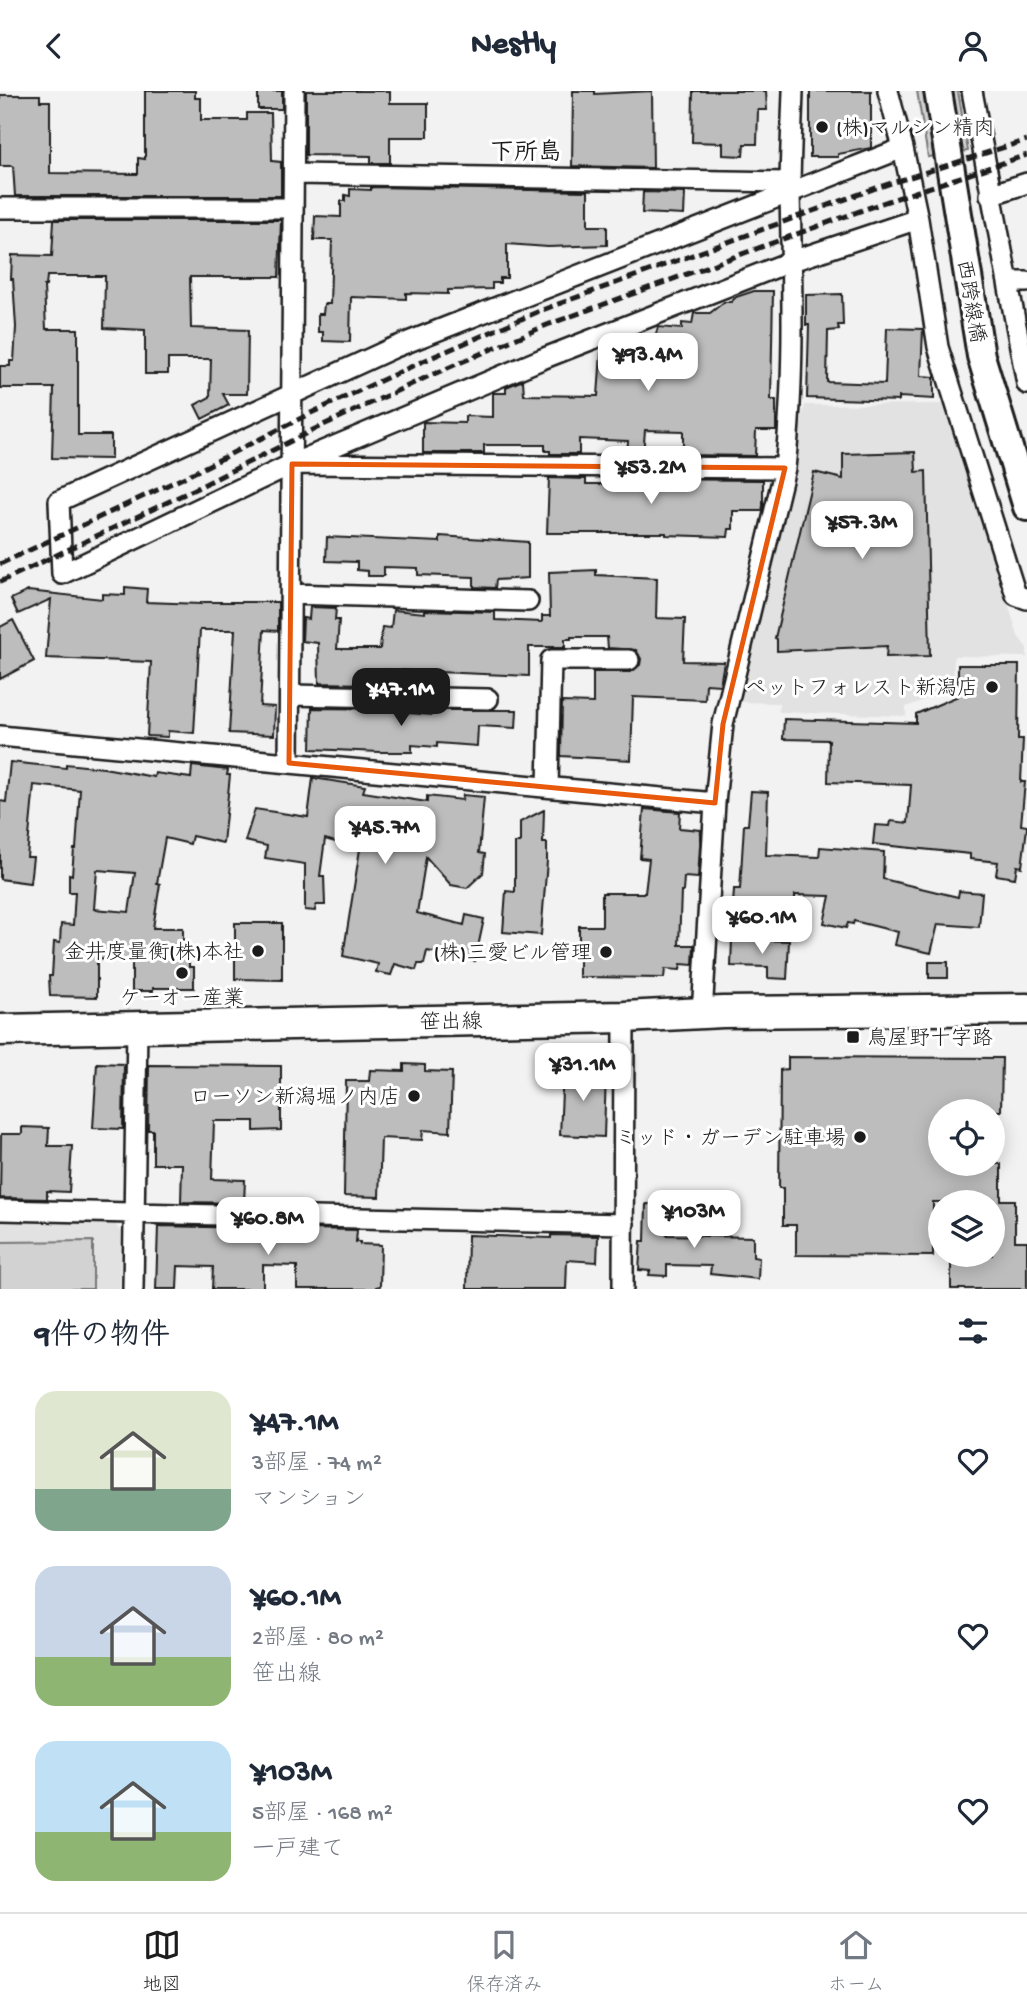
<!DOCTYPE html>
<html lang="ja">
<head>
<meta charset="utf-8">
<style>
	:root { --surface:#fff; --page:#f2f2f3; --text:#1f2937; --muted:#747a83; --line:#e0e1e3; --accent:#1c1c1c }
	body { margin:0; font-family:"Gochi Hand","Klee One",sans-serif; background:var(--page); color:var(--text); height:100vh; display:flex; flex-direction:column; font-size:26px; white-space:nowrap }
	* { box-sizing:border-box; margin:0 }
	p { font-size:23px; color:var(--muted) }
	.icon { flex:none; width:38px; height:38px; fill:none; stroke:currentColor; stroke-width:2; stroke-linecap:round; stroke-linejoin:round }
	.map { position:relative; height:1198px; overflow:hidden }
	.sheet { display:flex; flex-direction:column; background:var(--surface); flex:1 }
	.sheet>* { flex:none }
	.buttons { position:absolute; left:928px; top:1008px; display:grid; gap:14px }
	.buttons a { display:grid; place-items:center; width:77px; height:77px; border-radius:50%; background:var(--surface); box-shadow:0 4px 18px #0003; font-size:35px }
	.price { position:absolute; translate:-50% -60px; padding:0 16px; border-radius:14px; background:#fff; color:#222; font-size:23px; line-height:46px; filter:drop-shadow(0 2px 4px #0008) }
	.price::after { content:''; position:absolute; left:50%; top:42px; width:21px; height:16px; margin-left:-10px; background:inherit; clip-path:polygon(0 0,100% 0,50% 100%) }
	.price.selected { background:var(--accent); color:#fff }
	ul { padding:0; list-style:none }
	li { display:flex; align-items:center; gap:21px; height:175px; padding:0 35px }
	li span { display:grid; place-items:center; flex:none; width:196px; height:140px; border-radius:21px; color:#555 }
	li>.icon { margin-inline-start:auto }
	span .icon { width:84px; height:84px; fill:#fffc; stroke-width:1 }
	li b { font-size:30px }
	h2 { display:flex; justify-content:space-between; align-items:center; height:84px; padding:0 35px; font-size:30px }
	header { display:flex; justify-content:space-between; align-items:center; height:91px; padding:0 35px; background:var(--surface); font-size:32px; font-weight:700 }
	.tabs { display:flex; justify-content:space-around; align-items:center; height:98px; border-top:2px solid var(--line); background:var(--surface); font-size:19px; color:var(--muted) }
	.tabs a { display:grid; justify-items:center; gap:4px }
	.tabs .selected { color:var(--accent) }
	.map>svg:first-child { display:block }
	.built { fill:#e2e2e2 }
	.green { fill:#d2d2d2; stroke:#777; stroke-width:2 }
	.building { fill:#bdbdbd; stroke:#1c1c1c; stroke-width:2; fill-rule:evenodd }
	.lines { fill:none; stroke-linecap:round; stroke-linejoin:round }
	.minor-casing { stroke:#1c1c1c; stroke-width:24 }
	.secondary-casing { stroke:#1c1c1c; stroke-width:32 }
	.primary-casing { stroke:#1c1c1c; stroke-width:35 }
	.minor { stroke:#fff; stroke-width:19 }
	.secondary { stroke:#fff; stroke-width:26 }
	.primary { stroke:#fff; stroke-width:30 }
	.rail { stroke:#1c1c1c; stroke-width:5; stroke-dasharray:10 5; stroke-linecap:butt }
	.marked { fill:none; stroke:#e8590c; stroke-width:5; stroke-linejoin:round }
	.poi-dot { fill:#1c1c1c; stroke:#fff; stroke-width:2.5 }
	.labels { text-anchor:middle; stroke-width:6; stroke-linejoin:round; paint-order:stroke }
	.poi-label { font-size:21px; fill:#1c1c1c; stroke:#fff; text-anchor:end }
	.street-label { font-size:21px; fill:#1c1c1c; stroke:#fff }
	.quarter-label { font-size:24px; font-weight:bold; fill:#1c1c1c; stroke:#fff }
</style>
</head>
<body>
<header><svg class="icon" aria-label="back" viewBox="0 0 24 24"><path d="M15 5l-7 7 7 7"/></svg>Nestly<svg class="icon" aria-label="person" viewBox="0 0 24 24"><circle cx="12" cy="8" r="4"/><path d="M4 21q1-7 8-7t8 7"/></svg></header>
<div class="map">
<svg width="1027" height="1198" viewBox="0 0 1027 1198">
	<rect width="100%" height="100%" fill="#f2f2f2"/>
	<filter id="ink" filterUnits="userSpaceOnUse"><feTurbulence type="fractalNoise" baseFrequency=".0143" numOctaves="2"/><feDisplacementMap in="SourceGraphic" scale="14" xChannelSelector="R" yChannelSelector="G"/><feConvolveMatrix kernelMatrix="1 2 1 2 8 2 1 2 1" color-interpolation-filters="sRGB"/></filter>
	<g filter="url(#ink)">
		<path class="built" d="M948,313L1018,545L1027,557V566L954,565L953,598L906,616V625L779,621V612L739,611L805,314Z
			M0,1129L114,1131L121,1142L120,1198H0Z"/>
		<path class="green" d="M917,0H958L968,60L928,66Z
			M93,1150V1198H0V1151Z"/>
		<path class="building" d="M145,0H195V7H201V29H247V22H271L272,70L281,71V105H15L13,75H0V4H40V10H50V82L138,83V67L145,68Z
			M258,0H282V18H258Z
			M306,0H390V12H428V46H390V72H371V65L306,64Z
			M573,0H595V3L652,0L653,77L572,75Z
			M693,0H766L767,19H758L757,53H744L743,65L723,64V52L692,51Z
			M810,0H871V57L838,63V66H810Z
			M371,96L588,100V135H607V154L548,156L507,153V187H500V192H492V198L448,199V203L406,202V208L351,206L350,251L323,250V241H318V223H323L324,213H330L332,149H314L315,125L341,126V110H345V104L350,105V98L371,99Z
			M643,101L685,102L684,124L642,122Z
			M54,129H281L279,186H190L191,237L248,239L247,303H223L229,314L202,328L195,314L210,306L211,268H168V283H145V239L104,237L105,185H47L46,195H44L46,238H78V344H111V368L52,367L54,297H0V275H10V270H14L16,236L13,188H11L12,164L52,165Z
			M754,200H773L771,309H776V339H756L755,365L683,364V340L645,339L643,364L627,363L628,350L579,348V363H550V360H545V354H484V362H423V331L465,332V325L493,326V302H506V296L523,289L524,304L598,305L601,262L634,245L655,246L658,236L682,238V232L692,233L694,222H710L724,211H731L736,206Z
			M842,203L843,234H838L839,239L828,240L827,291L885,293L887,237L923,238L921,285L934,286V308L899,306V310L807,307L809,234H806V204Z
			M915,361L916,381L926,380L930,565L886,566L887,555L777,560V548L775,547L814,381L843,388V363Z
			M549,387L586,388V393H625L626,388L763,389V415L762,420H733V438H729L728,446L666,444V442H547Z
			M440,445L528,451V487L496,489L495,497L474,496V486L418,484V477L384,476V485H368V480L357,479V471L326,470L327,446L440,451Z
			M596,479V484L657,487L656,527L685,528L683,570L724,571L720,594L706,593L705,609L633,606L631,669L561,665L562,611L593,612V581H630L640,574L641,568L636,559L608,557L607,546H571V548H565V556H529V585L368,578V593L319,592L318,552L302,550L303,527L309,528L310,516L336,517L335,529H339L337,558H380L382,536L391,537L393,519L425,522V519L495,521V529L542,531V525H550L549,481Z
			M125,496L147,498L146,511L201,513V511H278V540L264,539L260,615L275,616L274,644L229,642L235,539H200L194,642L168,640V646L147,645L151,571L46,567L51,508L18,523L11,508L28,500L102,508V503L125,504Z
			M13,529L34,570L0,588V536Z
			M958,574H1019L1018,648H1023L1021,691H1025L1021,734L1027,735V737L1022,776L1017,775L1015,787L996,784L998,771L970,768V763L873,753L875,734L890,735L891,730L908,732L911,694L828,691L829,649L783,648L784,628L916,632V623L958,605Z
			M312,617L398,618V621L432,624L433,619H517L516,637L478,635L477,655L437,652V656L412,654V661H380L311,658Z
			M10,671L66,677V673L104,677L154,686L155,682L191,687L192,675L228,679L227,684H230L223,752L192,745L190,753L165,747L157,792L160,793L153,837H183V855H189V876H194V897H153V900H132V870L97,868V906L50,905L49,885H52L54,851L60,852L61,833L73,834L75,801H69V783L72,784L74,758H76L80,699L34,694L27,766H33L30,792L0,788V710L6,711ZM97,779L135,782L129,821L94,818Z
			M313,687L365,695L363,701L427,711V705L462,709L463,704L484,706L479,762L485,763L483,782L467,797L451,794L426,766L417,822L464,834L466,824L484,828L475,870L427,860L424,873H418L416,879L395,873L391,884L376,881L378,873L343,865L360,758L325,748L320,785H324L325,814H316L315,820L305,819V773L265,767L267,755L245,750L255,718L308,726Z
			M751,700L768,701L766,764L819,766L820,756L884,761L883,788L958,806L959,800L982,802L979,836L938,833L931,862L895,854L898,841L854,830L853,833L848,832L846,837L824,832L830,805L795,804V813L754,810V814H733L734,798H740L744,734H748Z
			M644,718L680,721L679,737L701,739L698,787L684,786L683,801H681L679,854H694L693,874L681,873L680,879L665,878L664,887L579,886V835H602V802H645L649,768L640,767Z
			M544,719L543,752H547V770L541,844L503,841L506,800L515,801V752H520V731Z
			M235,832H282V889L235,888Z
			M732,848L789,850L787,888L768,887V876L731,875Z
			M929,871H948V887H929Z
			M788,966L1002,967L1001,1020H940V1073H1001V1109H1015V1150H1027V1198H951V1164H992V1111H933V1165L796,1164V1134H783V1097H779L780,979L788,978Z
			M97,972L124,973L123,1038L93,1037Z
			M404,973L425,974V980L452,981L450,1041L423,1039L422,1049L381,1047L379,1106L344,1105L346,990H369L370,979L404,980Z
			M149,974L281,975V1039L254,1040V1030H214L212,1088L245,1089L244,1112L181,1111L182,1073H153V1039H148Z
			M563,979L606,980L604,1046L560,1044Z
			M22,1036L49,1037L48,1055H72L69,1101L47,1100V1108L0,1107L1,1043H22Z
			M646,1113L668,1114L667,1144L753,1146V1166L759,1167L758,1188L710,1183L711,1175L667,1174V1185L649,1184L650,1180L639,1179L641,1150H645Z
			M158,1135L357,1139L356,1151H360V1153L381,1154L380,1195L376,1196V1198H297V1175L263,1174V1198H212L213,1176L178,1175L177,1198H156Z
			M468,1144L551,1147V1144L598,1145L597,1171L567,1169L566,1198H467Z"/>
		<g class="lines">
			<defs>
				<path id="minor" d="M888,0L903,57L918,128L938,256L1016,504L1027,508
					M972,0L1027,293
					M903,57L393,257L59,410L62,483L292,373L542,268L792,170L918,128
					M294,83L790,91
					M990,104L1027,92
					M0,117H293
					M1008,191H1027
					M300,373L785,377
					M291,503L528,510
					M290,604L488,608
					M0,645L715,712
					M289,672L294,0
					M548,696L551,569H629
					M702,923L715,712L723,633L785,377C795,286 792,194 790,102C790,68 792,34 793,0
					M0,1119L624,1133
					M133,1198L137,936
					M623,1198L624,926"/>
				<path id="secondary" d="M938,0L981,265L1027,416"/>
				<path id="primary" d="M0,939L624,926L723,921L1027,918"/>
			</defs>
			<use href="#minor" class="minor-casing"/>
			<use href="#secondary" class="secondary-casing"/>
			<use href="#primary" class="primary-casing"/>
			<use href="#minor" class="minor"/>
			<use href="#secondary" class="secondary"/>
			<use href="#primary" class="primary"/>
			<path class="rail" d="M0,473L189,384L311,322L421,271L542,219L876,97L1027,49
				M0,491L195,398L317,337L427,286L547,234L882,112L1027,64"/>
		</g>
	</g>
	<path class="marked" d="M292,373L785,377L723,633L715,712L289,672Z"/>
	<g class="poi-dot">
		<circle cx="822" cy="36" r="7"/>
		<circle cx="992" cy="596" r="7"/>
		<circle cx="258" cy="860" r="7"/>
		<circle cx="606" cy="861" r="7"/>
		<circle cx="182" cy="882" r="7"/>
		<rect x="846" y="939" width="14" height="14" rx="3.5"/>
		<circle cx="414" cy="1005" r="7"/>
		<circle cx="860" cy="1046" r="7"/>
	</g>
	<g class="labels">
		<g class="poi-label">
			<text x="836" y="43" text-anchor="start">(株)マルシン精肉</text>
			<text x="978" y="603">ペットフォレスト新潟店</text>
			<text x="244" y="867">金井度量衡(株)本社</text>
			<text x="592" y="868">(株)三愛ビル管理</text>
			<text x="182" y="913" text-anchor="middle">ケーオー産業</text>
			<text x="867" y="953" text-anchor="start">鳥屋野十字路</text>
			<text x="400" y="1012">ローソン新潟堀ノ内店</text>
			<text x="846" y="1053">ミッド・ガーデン駐車場</text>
		</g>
		<g class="street-label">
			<text transform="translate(972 210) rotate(80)" y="7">西跨線橋</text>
			<text transform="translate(451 930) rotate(-1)" y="7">笹出線</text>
		</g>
		<g class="quarter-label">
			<text x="526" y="68">下所島</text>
		</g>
	</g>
</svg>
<div class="buttons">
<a><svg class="icon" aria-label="locate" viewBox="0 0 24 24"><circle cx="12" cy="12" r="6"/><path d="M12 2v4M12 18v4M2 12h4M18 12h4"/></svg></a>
<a><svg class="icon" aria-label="layers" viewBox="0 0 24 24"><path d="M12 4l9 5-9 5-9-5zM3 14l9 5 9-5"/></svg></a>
</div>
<b class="price" style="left:648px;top:302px">¥93.4M</b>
<b class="price" style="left:651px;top:415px">¥53.2M</b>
<b class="price" style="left:862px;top:470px">¥57.3M</b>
<b class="price selected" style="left:401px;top:637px">¥47.1M</b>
<b class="price" style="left:385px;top:775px">¥45.7M</b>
<b class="price" style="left:762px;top:865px">¥60.1M</b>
<b class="price" style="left:583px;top:1012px">¥31.1M</b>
<b class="price" style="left:694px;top:1159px">¥103M</b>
<b class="price" style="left:268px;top:1166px">¥60.8M</b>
</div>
<section class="sheet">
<h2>9件の物件<svg class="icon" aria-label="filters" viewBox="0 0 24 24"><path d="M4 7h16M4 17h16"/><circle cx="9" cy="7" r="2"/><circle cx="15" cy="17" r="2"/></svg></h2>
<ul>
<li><span style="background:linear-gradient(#dfe7d0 70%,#7fa58c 0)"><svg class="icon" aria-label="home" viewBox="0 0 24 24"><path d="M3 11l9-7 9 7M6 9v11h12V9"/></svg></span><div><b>¥47.1M</b><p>3部屋 · 74 m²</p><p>マンション</p></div><svg class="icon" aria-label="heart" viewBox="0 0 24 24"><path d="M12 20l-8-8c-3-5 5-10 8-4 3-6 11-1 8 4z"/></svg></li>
<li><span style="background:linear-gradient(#c9d6e8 65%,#8fb573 0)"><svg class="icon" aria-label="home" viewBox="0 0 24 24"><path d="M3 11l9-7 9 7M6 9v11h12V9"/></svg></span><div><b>¥60.1M</b><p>2部屋 · 80 m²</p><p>笹出線</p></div><svg class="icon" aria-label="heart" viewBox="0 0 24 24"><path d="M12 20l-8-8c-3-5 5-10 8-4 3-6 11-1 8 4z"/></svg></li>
<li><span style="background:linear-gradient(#bfe0f5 65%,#8fb573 0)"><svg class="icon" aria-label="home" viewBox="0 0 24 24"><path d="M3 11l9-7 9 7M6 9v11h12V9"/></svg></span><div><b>¥103M</b><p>5部屋 · 168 m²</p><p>一戸建て</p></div><svg class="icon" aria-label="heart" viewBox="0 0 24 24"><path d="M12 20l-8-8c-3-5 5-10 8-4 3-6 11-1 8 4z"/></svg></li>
</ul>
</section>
<nav class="tabs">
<a class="selected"><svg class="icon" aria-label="map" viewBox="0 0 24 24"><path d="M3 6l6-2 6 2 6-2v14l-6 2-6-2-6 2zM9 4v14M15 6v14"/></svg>地図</a>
<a><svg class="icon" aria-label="saved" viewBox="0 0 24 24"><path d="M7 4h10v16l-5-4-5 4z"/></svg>保存済み</a>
<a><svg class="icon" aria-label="home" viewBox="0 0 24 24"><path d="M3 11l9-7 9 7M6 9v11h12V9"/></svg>ホーム</a>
</nav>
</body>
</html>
